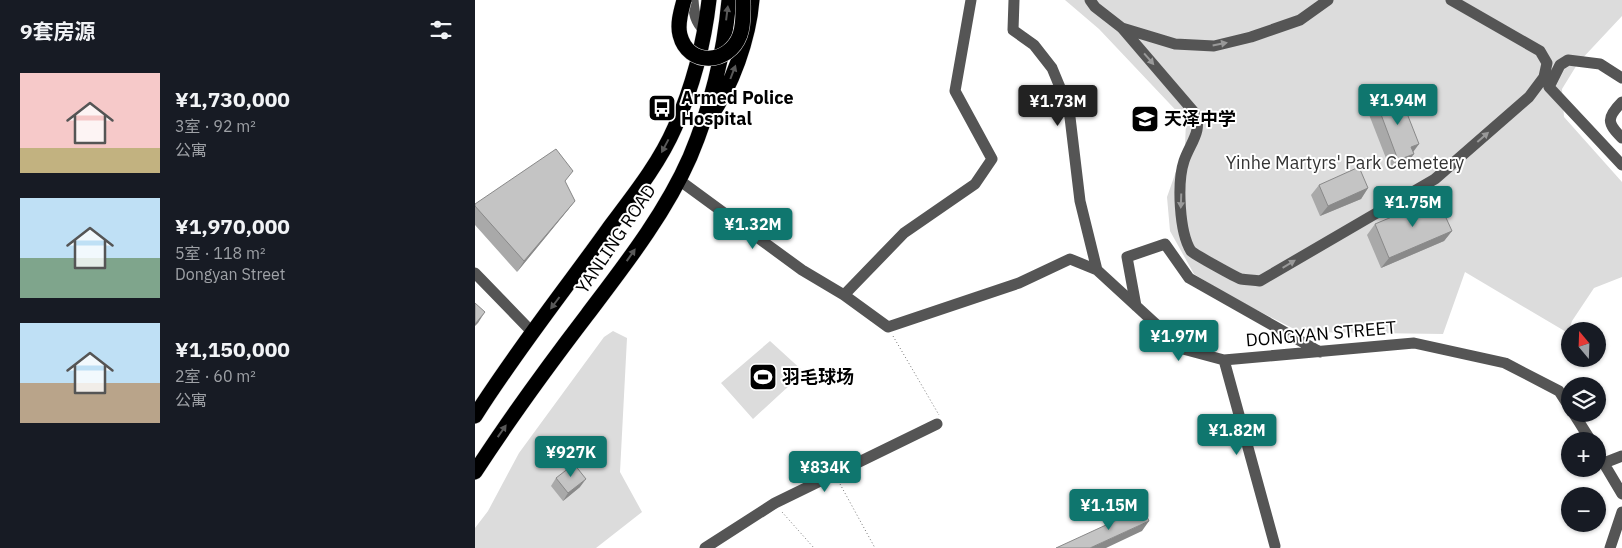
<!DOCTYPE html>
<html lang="zh">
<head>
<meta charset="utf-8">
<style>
	:root { --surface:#171b24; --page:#20242c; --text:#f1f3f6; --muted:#9ea1a6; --accent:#0f766e }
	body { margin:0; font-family:"IBM Plex Sans","Noto Sans SC",sans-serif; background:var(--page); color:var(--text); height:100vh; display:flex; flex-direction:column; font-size:19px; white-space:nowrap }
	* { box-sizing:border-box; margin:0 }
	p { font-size:16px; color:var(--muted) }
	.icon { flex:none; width:28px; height:28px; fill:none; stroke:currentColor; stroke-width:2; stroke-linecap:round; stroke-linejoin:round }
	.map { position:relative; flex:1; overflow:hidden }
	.details { display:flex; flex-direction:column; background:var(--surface); width:475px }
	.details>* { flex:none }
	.needle { width:32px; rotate:341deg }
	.fabs { position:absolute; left:1086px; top:322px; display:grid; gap:10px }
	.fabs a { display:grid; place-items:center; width:45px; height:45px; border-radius:50%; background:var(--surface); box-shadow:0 1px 4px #0004; font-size:25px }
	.price { position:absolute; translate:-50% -42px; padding:0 11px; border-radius:5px; background:var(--accent); color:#fff; font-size:16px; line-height:32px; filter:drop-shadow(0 1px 2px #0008) }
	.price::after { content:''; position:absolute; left:50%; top:30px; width:15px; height:11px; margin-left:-8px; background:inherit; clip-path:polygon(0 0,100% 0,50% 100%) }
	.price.current { background:#222; color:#fff }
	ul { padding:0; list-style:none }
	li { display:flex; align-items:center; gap:15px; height:125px; padding:0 20px }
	li span { display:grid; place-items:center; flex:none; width:140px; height:100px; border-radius:0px; color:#555 }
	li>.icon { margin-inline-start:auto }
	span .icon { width:60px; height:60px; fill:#fffc; stroke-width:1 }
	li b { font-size:21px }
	h2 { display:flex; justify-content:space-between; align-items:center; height:60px; padding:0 20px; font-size:21px }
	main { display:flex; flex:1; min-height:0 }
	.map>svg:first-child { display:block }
	.green { fill:#dcdcdc }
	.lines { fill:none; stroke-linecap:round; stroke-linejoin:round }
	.highway-casing { stroke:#dbdbdb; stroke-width:16 }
	.path { stroke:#777; stroke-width:1; stroke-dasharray:1 2.5; stroke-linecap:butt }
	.minor { stroke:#555; stroke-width:11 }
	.highway { stroke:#000; stroke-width:15 }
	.highway-bridge-casing { stroke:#dbdbdb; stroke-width:16; stroke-linecap:butt }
	.highway-bridge { stroke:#000; stroke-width:15 }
	.wall { fill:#a9a9a9 }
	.shaded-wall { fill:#898989 }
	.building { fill:#c4c4c4; stroke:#898989 }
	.oneway { fill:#595959 }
	.oneway2 { fill:#999 }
	.labels { text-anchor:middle; stroke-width:4; stroke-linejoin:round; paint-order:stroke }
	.poi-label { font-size:18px; font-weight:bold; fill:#000; stroke:#fff; text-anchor:start }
	.park-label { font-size:18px; fill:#333; stroke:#fff }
	.street-label { font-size:18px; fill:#000; stroke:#fff }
</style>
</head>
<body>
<main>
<section class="details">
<h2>9套房源<svg class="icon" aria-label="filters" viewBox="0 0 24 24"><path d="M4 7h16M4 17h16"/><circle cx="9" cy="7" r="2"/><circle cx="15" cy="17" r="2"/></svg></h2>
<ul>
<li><span style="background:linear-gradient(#f6c9c9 75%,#c2b280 0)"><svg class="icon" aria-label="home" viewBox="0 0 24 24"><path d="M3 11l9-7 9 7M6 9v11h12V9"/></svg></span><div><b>¥1,730,000</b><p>3室 · 92 m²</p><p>公寓</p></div></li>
<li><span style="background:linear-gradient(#bfe0f5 60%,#7fa58c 0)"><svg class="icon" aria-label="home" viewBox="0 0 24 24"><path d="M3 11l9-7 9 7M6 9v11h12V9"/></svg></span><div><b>¥1,970,000</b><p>5室 · 118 m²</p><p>Dongyan Street</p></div></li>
<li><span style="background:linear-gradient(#bfe0f5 60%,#b9a48a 0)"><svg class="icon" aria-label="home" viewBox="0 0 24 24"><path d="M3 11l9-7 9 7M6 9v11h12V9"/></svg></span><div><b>¥1,150,000</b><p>2室 · 60 m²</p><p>公寓</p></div></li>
</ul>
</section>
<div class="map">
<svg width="1147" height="548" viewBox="0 0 1147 548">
	<rect width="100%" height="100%" fill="#fff"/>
	<path class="green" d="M590,0H1147V16L1103,63L1087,89L1089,117L1147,182V277L1119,288L1097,321L1093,333L990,272L968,334L825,332L758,298L719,274L695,231L692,197L710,146L711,121L624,29Z
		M138,331L152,338L145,472L167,512L121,548H0V528L13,511L44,453L129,337Z
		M295,341L329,372L278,419L246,383Z"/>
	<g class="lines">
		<defs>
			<path id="highway" d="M234,118C257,87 274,38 277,0
				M0,416C41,351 89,291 134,228C158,196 184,164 200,127C218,86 229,44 234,0
				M0,472C35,418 73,366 112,315C149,266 190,214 215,157C236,107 249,54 254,0"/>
		</defs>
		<use href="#highway" class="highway-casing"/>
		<path class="path" d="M418,336L464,415
			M365,484L400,548
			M307,512L339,548"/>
		<path class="minor" d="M218,0C219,13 220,22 230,31
			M539,0L538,30L559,45L577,68L594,109L605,201L622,270
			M615,0L620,7L647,28L719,112C729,130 715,143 709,161C702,182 704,232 716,251C719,254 760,277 766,279C772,280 779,280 785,281L960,179L1054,97L1069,77L1072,63L1065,51L976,0
			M647,28L700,44L739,46L776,37L825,20L853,0
			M1147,78L1125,64L1093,60L1085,65L1074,87L1147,165
			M1147,102C1131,118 1132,123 1147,138
			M204,180L327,270L369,295L413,327L544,283L595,259L622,270L708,349L749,360L939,343L1030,363L1084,391L1095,408
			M0,273L58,333
			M369,295L429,233L500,184L517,159L480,91L496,0
			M661,306L652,257L690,244L714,278L845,352
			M749,360L800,546
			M1099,414L1116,441
			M1122,452L1147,494
			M1129,463L1147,456
			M230,548L300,503L462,424
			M1135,548L1147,512"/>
		<use href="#highway" class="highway"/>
		<defs>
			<path id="highway-bridge" d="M209,0C206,11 202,24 205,35C213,67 254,65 265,35C269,24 268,11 268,0"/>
		</defs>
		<use href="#highway-bridge" class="highway-bridge-casing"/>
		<use href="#highway-bridge" class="highway-bridge"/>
	</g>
	<path class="wall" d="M901,101L938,152L931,165L916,171L893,112Z
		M90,182L100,201L92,211L42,272L0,225V204Z
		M844,185L893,188L886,199L845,216L836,195Z
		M900,224L977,231L969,241L906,268L892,235Z
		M81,478L105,487L88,501L76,486Z"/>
	<path class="shaded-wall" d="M944,144L936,155V147Z
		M939,154L931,165L916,171L923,160Z
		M893,188L886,199L845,216L853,206Z
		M100,201L92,211L42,272L49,261Z
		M977,231L969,241L906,268L914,258Z
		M10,312L3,323L0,326V324Z
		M111,479L105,487L88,501L93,493Z
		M674,521L667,531L631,548H615Z"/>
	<path class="building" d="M924,93L944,144L936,147L939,154L923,160L901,101Z
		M81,149L98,171L90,181L100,201L49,261L0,206V204Z
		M884,167L893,188L853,206L844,185Z
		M962,198L977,231L914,258L900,224Z
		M0,303L10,312L0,324Z
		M99,464L111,479L93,493L81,478Z
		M668,508L674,521L615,548H581Z"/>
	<defs><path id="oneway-solid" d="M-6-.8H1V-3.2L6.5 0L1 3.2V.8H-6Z" transform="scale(1.25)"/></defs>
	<g class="oneway">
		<use href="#oneway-solid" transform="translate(252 13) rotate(-83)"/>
		<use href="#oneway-solid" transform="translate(258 72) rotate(-69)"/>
		<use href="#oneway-solid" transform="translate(190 146) rotate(118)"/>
		<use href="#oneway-solid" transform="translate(156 255) rotate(-55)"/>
		<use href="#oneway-solid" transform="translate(80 303) rotate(127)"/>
		<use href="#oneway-solid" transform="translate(27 431) rotate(-55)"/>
	</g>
	<g class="oneway2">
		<use href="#oneway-solid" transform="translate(745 44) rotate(-11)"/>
		<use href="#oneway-solid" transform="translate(674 59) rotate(49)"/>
		<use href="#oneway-solid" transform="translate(1008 137) rotate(-41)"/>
		<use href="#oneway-solid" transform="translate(706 201) rotate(92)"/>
		<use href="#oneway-solid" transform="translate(814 264) rotate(-31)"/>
	</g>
	<defs>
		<symbol id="bus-square" viewBox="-11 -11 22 22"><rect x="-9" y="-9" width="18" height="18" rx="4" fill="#000" stroke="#fff"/><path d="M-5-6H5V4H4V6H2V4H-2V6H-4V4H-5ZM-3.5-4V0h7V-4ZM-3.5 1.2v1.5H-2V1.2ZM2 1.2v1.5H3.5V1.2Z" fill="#fff"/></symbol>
		<symbol id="school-square" viewBox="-11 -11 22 22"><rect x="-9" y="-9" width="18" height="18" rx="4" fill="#000" stroke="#fff"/><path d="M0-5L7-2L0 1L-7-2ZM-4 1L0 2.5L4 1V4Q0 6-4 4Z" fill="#fff"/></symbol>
		<symbol id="stadium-square" viewBox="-11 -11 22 22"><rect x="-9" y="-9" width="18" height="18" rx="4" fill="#000" stroke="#fff"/><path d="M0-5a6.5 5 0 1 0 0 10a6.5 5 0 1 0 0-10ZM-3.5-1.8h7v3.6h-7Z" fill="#fff"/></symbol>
	</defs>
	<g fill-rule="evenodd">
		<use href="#bus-square" x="171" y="92" width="32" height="32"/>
		<use href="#school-square" x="654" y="103" width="32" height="32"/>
		<use href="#stadium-square" x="272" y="361" width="32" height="32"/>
	</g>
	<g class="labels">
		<g class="poi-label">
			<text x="206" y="104">Armed Police<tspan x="206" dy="21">Hospital</tspan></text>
			<text x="689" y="125">天泽中学</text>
			<text x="307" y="383">羽毛球场</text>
		</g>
		<g class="park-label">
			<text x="870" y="169">Yinhe Martyrs' Park Cemetery</text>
		</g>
		<g class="street-label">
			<text transform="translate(141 239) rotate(-56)" y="6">YANLING ROAD</text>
			<text transform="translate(846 334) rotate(-5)" y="6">DONGYAN STREET</text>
		</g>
	</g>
</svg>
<div class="fabs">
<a><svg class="needle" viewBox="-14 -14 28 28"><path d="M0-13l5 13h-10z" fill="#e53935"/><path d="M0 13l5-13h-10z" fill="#9ea1a6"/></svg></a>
<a><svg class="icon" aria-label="layers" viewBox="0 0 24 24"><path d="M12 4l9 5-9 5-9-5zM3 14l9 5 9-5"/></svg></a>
<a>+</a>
<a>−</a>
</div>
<b class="price" style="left:923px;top:126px">¥1.94M</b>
<b class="price current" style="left:583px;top:127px">¥1.73M</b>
<b class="price" style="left:938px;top:228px">¥1.75M</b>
<b class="price" style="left:278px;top:250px">¥1.32M</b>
<b class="price" style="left:704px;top:362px">¥1.97M</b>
<b class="price" style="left:762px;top:456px">¥1.82M</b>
<b class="price" style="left:96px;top:478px">¥927K</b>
<b class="price" style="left:350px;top:493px">¥834K</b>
<b class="price" style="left:634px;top:531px">¥1.15M</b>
</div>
</main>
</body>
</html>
